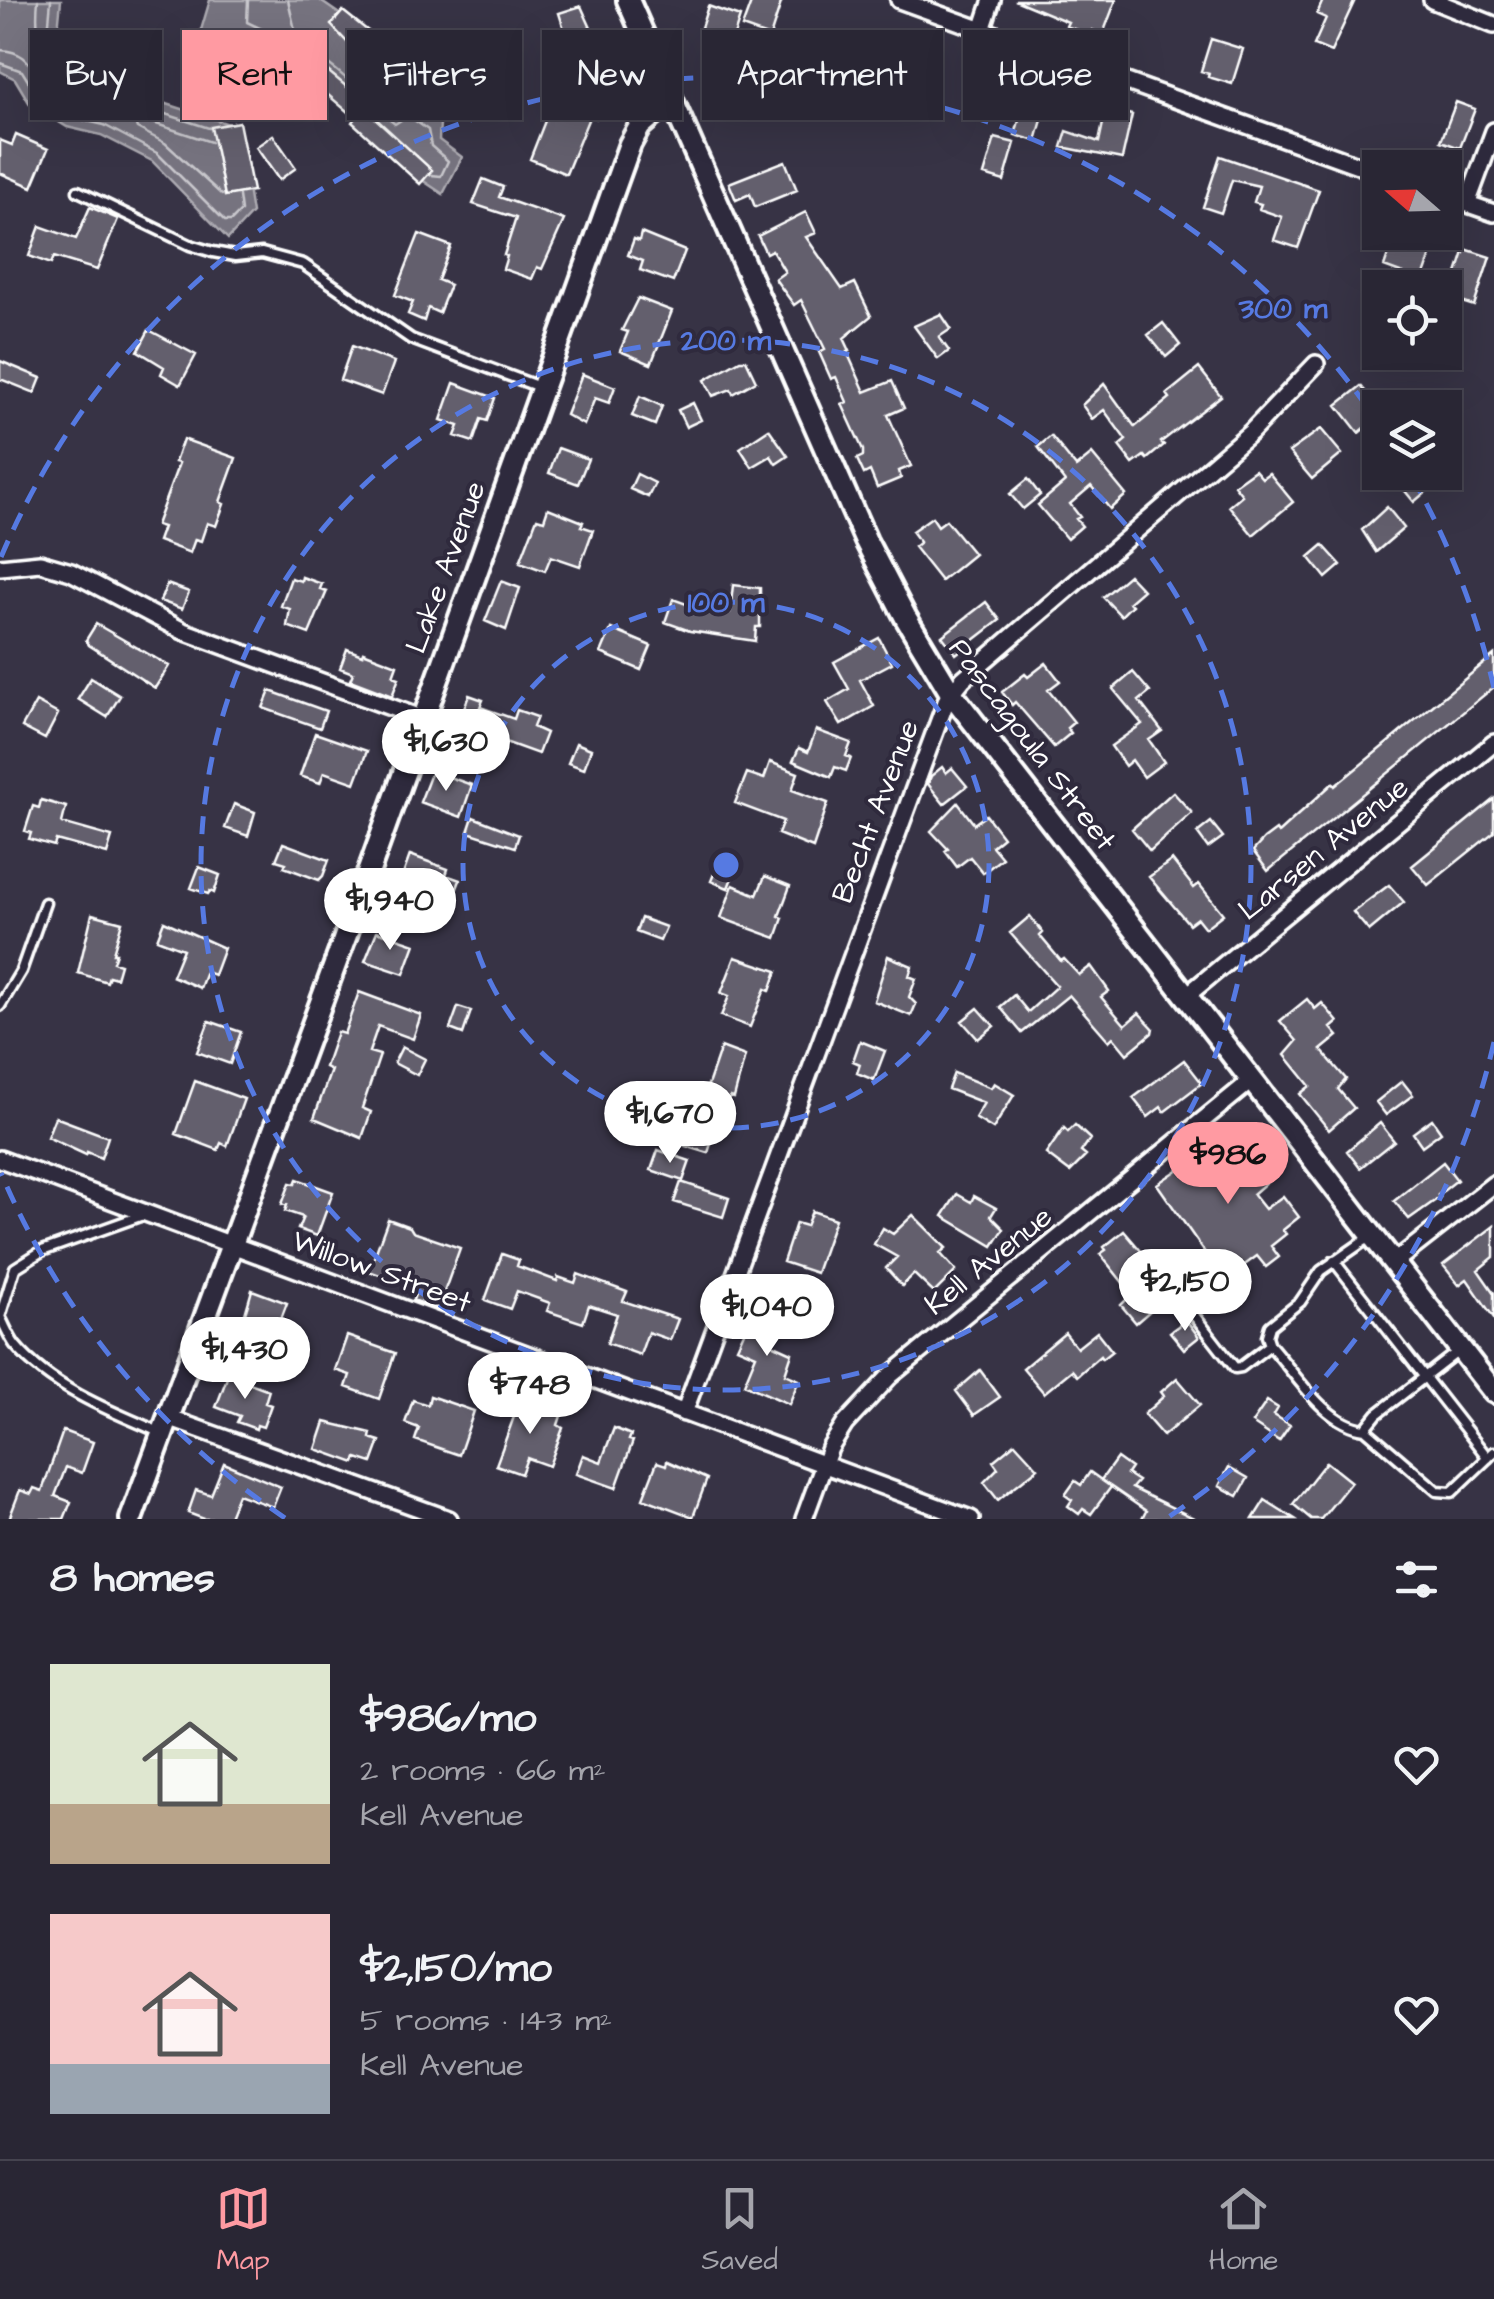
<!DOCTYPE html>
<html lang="en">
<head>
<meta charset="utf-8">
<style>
	:root { --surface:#292634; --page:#312e3c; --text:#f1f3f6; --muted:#a5a5ac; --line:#45434f; --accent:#ff9aa2 }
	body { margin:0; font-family:"Architects Daughter",sans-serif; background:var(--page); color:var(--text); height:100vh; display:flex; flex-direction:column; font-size:38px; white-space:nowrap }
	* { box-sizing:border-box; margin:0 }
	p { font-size:32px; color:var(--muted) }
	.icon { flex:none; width:55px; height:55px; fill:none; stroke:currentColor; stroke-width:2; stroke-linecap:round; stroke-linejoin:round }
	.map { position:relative; height:1519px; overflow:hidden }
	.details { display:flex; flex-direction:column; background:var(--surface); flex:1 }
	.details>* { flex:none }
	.top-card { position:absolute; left:30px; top:30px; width:1435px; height:90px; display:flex; gap:20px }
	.needle { width:65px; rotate:290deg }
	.controls { position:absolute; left:1362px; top:150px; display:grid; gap:20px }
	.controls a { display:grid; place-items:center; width:100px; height:100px; border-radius:0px; background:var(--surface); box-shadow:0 10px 40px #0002,0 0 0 2px var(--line); font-size:50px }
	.price { position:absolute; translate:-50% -85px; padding:0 22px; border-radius:35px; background:#fff; color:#222; font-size:32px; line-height:65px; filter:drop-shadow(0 2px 5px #0008) }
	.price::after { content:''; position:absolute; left:50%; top:60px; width:30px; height:22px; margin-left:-15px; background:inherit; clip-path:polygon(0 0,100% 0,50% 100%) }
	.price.current { background:var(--accent); color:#111 }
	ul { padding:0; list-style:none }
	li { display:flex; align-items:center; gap:30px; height:250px; padding:0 50px }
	li span { display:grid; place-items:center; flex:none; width:280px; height:200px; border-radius:0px; color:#555 }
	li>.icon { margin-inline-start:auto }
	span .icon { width:120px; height:120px; fill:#fffc; stroke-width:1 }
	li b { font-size:42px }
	h2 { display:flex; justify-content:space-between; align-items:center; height:120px; padding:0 50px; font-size:42px }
	.tag { padding:0 35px; border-radius:0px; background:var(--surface); box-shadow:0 10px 40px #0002,0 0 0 2px var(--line); font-size:35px; line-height:90px }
	.tag.current { background:var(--accent); color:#111 }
	.dock { display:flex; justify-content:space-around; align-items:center; height:140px; border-top:2px solid var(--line); background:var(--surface); font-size:28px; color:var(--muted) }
	.dock a { display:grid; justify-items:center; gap:5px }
	.dock .current { color:var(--accent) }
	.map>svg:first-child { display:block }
	.water { fill:#76737f; stroke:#adabb2; stroke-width:2.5 }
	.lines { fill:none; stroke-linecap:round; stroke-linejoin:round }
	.shore { stroke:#c8c7cc; stroke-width:2.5 }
	.building { fill:#635f6d; stroke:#fff; stroke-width:2.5 }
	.service-casing { stroke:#fff; stroke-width:15 }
	.minor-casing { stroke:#fff; stroke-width:22 }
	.tertiary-casing { stroke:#fff; stroke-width:28 }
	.service { stroke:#2f2a3d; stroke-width:8 }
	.minor { stroke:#2f2a3d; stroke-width:15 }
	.tertiary { stroke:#2f2a3d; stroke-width:20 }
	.ring { fill:none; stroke:#567ae2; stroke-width:5; stroke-dasharray:18 12 }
	.labels { text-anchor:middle; stroke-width:8; stroke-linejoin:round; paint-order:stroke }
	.street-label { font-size:30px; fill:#fff; stroke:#2f2a3d }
	.centre { fill:#567ae2; stroke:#2f2a3d; stroke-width:5 }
	.ring-label { font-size:30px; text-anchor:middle; font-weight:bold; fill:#567ae2; stroke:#2f2a3d; stroke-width:8; stroke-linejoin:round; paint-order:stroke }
</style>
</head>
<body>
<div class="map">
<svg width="1494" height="1519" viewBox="0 0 1494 1519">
	<rect width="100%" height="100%" fill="#373345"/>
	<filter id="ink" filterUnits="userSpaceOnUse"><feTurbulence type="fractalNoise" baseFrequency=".01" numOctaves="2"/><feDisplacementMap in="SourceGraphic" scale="20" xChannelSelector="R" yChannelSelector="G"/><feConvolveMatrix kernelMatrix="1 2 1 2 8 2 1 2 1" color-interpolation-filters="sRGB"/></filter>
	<g filter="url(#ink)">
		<path class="water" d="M0,0H61L58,30L70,52L136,94L238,127L252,213L228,239L152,161L101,135L67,127L30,104L15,79L0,71Z
			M210,0H319L432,78L424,89L423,116L440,123L439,140L462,157L443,194L422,180L309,75L281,69L262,71L216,50L199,37Z"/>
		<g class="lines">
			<path class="shore" d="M51,0L48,33L64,60L131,103L209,128
				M248,0L247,22L268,32L295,30L288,0
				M267,48C326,40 354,93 395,124L401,120L402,89
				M0,50C33,52 30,72 48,89C66,105 87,108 109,114L114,111L112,105C63,68 31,73 38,0
				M0,63L22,71L38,97L70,117L104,125L157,153L225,221H231L241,211L239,196
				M415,85L414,120L428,130L431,146L448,161L441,176L431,175
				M211,142L141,119L135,123L137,128L165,143L222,195"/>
		</g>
		<path class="building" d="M752,0H782L770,37L742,27Z
			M1015,0H1116L1103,34L1092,30L1090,35L1066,26L1068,22Z
			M1323,0H1355L1331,52L1314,45L1326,18L1317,14Z
			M581,6L595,37L569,45L559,13Z
			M708,6L740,17L732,42L700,31Z
			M343,11L422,74L407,90L361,57L331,25Z
			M240,37L274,54L261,77L228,61Z
			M1211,39L1243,49L1232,84L1208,77L1209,73L1201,71Z
			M813,47L862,65L841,110L826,105L835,82L804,70Z
			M896,51L925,62L923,66L929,69L918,97L894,88L895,84L885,79Z
			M312,58L365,102L362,106L432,170L420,184L352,122L355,118L300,71Z
			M565,70L608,86L596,118L590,115L566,174L530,159Z
			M1026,96L1047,102L1036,141L1015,135Z
			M1456,102L1475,109L1460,148L1441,141Z
			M1106,109L1132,115L1122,159L1062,147L1067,131L1099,142Z
			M239,122L253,191L225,196L211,127Z
			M16,135L48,149L32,187L0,173V140L12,145Z
			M273,135L296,168L279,180L256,147Z
			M995,138L1015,143L1004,181L984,175Z
			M1220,156L1319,190L1298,248L1274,240L1282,217L1259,209L1261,204L1254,202L1259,186L1232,180L1221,213L1203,207Z
			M785,161L797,190L755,207L750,194L736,200L729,183Z
			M483,179L503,187L499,197L564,220L542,269L537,267L532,279L503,269L507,256L504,255L516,218L473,204Z
			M90,207L118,219L97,270L54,257L51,264L29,256L40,226L76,239Z
			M806,212L816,233L806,237L842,289L855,283L871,316L844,338L850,351L847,352L865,392L892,381L904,408L888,415L911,466L899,471L901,478L877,488L870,471L864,474L857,459L863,456V450L842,404L847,402L836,377L831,379L819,352L825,349L801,300L794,305L775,279L785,272L772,250L766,253L758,236Z
			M1396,232H1412L1425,237L1423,243L1434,247L1422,281L1384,267Z
			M641,233L685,251L673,282L640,270L643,261L628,255L634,239L639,241Z
			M419,234L451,246L438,280L450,285L439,313L428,308L424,321L408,314L413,302L395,295Z
			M1465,249L1490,257L1474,306L1449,298Z
			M638,298L672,311L651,364L620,351L628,332L622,330Z
			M941,314L951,329L939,337L949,351L938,359L914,326Z
			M1163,323L1180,345L1166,357L1148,335Z
			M149,330L196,355L180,385L161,374L164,367L138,351Z
			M352,346L394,362L382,395L340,380Z
			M740,360H746L756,381L733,394L731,389L713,396L705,380Z
			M0,361L41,378L35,393L0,379Z
			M1199,368L1221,396L1161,442L1164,445L1147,459L1144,456L1133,464L1119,446L1126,440L1104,410L1092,419L1082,405L1104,384L1135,427L1170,398L1167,394Z
			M582,374L615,387L609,403L595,398L584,425L566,415Z
			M454,383L495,398L487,421L481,419L473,442L455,436L459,426L441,420Z
			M1361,386L1380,410V415L1359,433L1337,405Z
			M640,396L662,406L655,425L632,416Z
			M693,403L701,420L686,427L678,410Z
			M769,429L788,456L776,464L771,456L752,467L740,448Z
			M1321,429L1342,454L1312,479L1289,452Z
			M1051,436L1076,467L1092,454L1126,495L1110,509L1091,486L1070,504L1080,517L1076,519L1082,526L1067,539L1038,505L1065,482L1038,447Z
			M183,439L236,458L220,502L224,504L216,526L207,523L201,541L195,539L190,553L158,541L163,527L156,525L179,463L175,462Z
			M558,448L588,459L578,484L549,473Z
			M1255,470L1262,478L1269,473L1293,502L1253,535L1229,506L1242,495L1234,485Z
			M1405,472H1415L1429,489L1414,502L1396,480Z
			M637,474L655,483L648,497L630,489Z
			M1028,479L1040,495L1023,509L1010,494Z
			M1387,507L1404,528L1376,552L1362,530Z
			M548,508L583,522L581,526L593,530L580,566L551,556L545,571L520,562L537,518L544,520Z
			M932,517L938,526L946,520L974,554L941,581L914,547L920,542L912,531Z
			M1323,545L1341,565L1326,578L1309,557Z
			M1129,575L1143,590L1129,602L1132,605L1121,616L1103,597Z
			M302,577L322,584L320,589L327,591L309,634L287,626L290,609L281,606L291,578L301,581Z
			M501,581L520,588L506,630L485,621Z
			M167,584L189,592L182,609L160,601Z
			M733,585L760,588V627H756L755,641L690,631L665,622L673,599L703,610L730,612Z
			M986,602L1000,620L956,654L942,636Z
			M96,624L169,666L155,688L89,645L86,640Z
			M611,629L651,646L641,670L601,653Z
			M879,638L892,663L860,680L874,706L841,725L827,702L849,689L834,662Z
			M347,649L362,655L363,652L397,665L393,676L399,678L392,696L350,680L353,673L340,668Z
			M1494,655V687L1268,871L1253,851L1264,839L1276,830L1278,833L1333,783L1335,786Z
			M1046,663L1060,681L1048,690L1074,722L1067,728L1071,733L1054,747L1015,702L1012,705L1002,692L1025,674L1028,677Z
			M1133,672L1150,692L1139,701L1162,731L1149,740L1164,762L1144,777L1132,760L1125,766L1111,746L1142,724L1113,689Z
			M91,678L120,696L107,717L78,699Z
			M270,691L326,711L320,728L263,708Z
			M469,695L483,700L480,707L514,719L517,710L537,717L533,727L546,733L538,754L458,725Z
			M36,702L58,714L45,739L22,727Z
			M816,730L851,743L846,756L851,758L846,771L835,767L831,777L793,761L799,748L808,752Z
			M315,733L367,751L355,783L324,772L320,783L300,776Z
			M576,743L591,749L584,769L568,763Z
			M770,762L798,773L792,790L828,803L813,848L778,834L783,821L735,803L747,773L764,779Z
			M942,767L946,773L952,768L967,786L944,804L928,784L931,776Z
			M432,771L472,785L461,817L420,802Z
			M1173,792L1192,813L1150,851L1132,829Z
			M1494,799V832L1428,885L1412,866Z
			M41,800L66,807L62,823L112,837L107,854L56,840L54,846L29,839L31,833L25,831L33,806L39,808Z
			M958,803L974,824L986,815L1003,837L992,846L1002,858L983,873L970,857L957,867L945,851L948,849L931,831Z
			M234,804L255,812L248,836L225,828Z
			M473,817L519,835L515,847L468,832Z
			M1211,822L1223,837L1208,848L1197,833Z
			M283,843L329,860L323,876L319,880L284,867L286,863L276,860Z
			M410,855L448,869L446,875L460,880L452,902L399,886Z
			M1172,860L1194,888L1199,884L1223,914L1205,928L1197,918L1189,924L1149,877Z
			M718,864L735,870L728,888L711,881Z
			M199,867L220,875L214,893L210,891L208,894L191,888Z
			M765,876L790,886L779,916L783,918L776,938L721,918L733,885L757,895Z
			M1389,885L1404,902L1369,931L1353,912Z
			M92,914L122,922L113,953H116L113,962L120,964L116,978L109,976L107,982L78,973Z
			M1030,916L1043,933L1040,936L1061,961L1064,959L1079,975L1091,966L1109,991L1101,997L1125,1025L1139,1013L1153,1028L1152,1033L1127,1054L1113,1037L1109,1041L1069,995L1022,1033L1000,1007L1014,995L1028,1012L1057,986L1010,933Z
			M641,918L666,927L660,941L636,932Z
			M164,921L224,948L214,975L206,972L200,988L172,976L183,949L157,939Z
			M377,931L415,944L404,974L365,961Z
			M888,956L912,966L909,976L916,979L909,997L916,1004L911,1016L874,1001Z
			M735,957L777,971L770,991L765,989L750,1027L721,1016L729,996L721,993Z
			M359,992L421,1015L413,1039L378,1026L369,1052L380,1055L362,1108L371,1112L362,1138L314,1118L331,1070L325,1067L337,1032L344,1034Z
			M1307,999L1315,1009L1322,1003L1338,1022L1331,1028L1338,1036L1321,1050L1346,1079L1338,1089L1354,1108L1329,1130L1300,1094L1310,1086L1285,1055L1297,1041L1280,1021Z
			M458,1007L471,1011L463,1034L450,1029Z
			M978,1008L994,1026L978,1039L962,1021Z
			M209,1021L241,1032L230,1064L197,1052Z
			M860,1041L885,1051L874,1080L857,1073L860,1064L853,1061Z
			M402,1047L425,1059L417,1075L394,1063Z
			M721,1047L745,1056L734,1098L730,1097L724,1113L721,1112L708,1153L685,1146L701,1105L696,1104L703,1087L707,1088Z
			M1184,1060L1202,1083L1164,1112L1161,1107L1148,1117L1133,1098Z
			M954,1073L991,1088L994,1083L1014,1095L993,1129L975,1118L984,1103L948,1089Z
			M195,1081L244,1099L227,1146L221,1143L218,1150L176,1134Z
			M1402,1081L1413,1095L1386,1115L1376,1102Z
			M55,1117L108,1137L101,1158L87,1152L86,1155L47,1137Z
			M1432,1119L1441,1132L1422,1146L1413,1133Z
			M1380,1123L1394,1141L1360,1168L1347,1151Z
			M1075,1125L1090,1139L1081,1152L1086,1156L1070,1172L1046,1154L1064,1128L1068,1132Z
			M1232,1133L1268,1181L1253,1194L1265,1209L1283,1196L1299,1217L1283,1230L1286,1234L1271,1246L1279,1257L1266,1267L1257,1256L1231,1275L1229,1272L1222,1277L1157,1184Z
			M658,1150L690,1161L683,1181L651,1170Z
			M1443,1162L1457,1180L1438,1195L1440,1197L1409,1219L1394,1201Z
			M297,1179L333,1192L317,1236L298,1229L303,1217L285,1211L287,1205L282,1204L290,1183L295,1184Z
			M681,1182L729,1198L723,1217L674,1202Z
			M957,1194L971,1202L974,1196L996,1208L991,1216L1004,1229L993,1246L943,1216Z
			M812,1211L835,1219L816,1273L783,1262L796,1223L806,1226Z
			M913,1215L946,1248L940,1253L956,1271L934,1293L914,1274L902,1286L886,1268L897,1257L874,1244L883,1228L893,1234Z
			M388,1219L410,1227L413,1232L460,1248L438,1309L413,1300L417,1289L369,1271Z
			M1494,1226V1257L1478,1270L1494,1293V1318L1467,1279L1459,1285L1443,1265Z
			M1124,1231L1171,1286L1173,1284L1184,1296L1173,1305L1166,1297L1136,1323L1121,1305L1132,1294L1100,1254L1106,1250L1104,1247Z
			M502,1254L519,1260L517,1266L557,1281L558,1277L575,1283L578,1274L627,1292L623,1301L678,1319L670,1340L648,1332L640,1355L607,1343L617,1314L589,1305L583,1323L547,1311L550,1303L517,1291L510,1309L485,1300Z
			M252,1290L287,1303L268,1353L251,1347L256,1333L241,1328Z
			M754,1310L778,1318L770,1343L792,1353L785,1374L799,1380L789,1404L744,1384L756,1355L737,1347Z
			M1186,1320L1199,1337L1184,1349L1170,1332Z
			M1097,1332L1112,1351L1102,1359L1100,1356L1077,1376L1072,1370L1044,1393L1023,1368L1065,1333L1077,1348Z
			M347,1336L395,1353L379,1399L346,1387L350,1375L335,1370Z
			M980,1370L1000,1397L974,1415L956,1391Z
			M228,1375L269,1390L265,1403L271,1405L263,1427L257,1425L256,1429L237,1422L240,1416L216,1407Z
			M1177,1378L1200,1405L1163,1436L1144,1414L1164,1396L1161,1392Z
			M430,1396L474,1411L459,1455L415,1440L419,1428L405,1423L413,1400L428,1405Z
			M521,1398L561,1416L558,1425L563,1428L549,1466L527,1458L521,1474L496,1465Z
			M1267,1401L1278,1408L1274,1415L1290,1425L1279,1441L1252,1423Z
			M325,1422L371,1433L370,1438L380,1441L372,1463L357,1458L355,1463L316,1449Z
			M614,1428L631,1435L629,1440L633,1441L616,1488L576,1474L583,1455L601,1462Z
			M63,1431L93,1442L82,1473L66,1467L55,1496L71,1502L64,1519H9L20,1490L31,1494L34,1488L42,1491Z
			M1015,1443L1038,1468L998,1500L984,1482L998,1468L993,1461Z
			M1117,1458L1131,1468L1127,1474L1138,1481L1132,1488L1196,1519H1142L1146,1511L1101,1480Z
			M667,1461L707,1479L693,1517L643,1498L657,1462L666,1465Z
			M1326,1462L1351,1482L1321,1519H1311L1293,1504Z
			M224,1463L281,1487L273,1507L238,1494L228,1519H204L188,1513L196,1490L211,1495Z
			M1229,1467L1248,1478L1238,1496L1219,1486Z
			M1090,1472L1111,1487L1091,1514L1083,1509L1079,1514L1068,1506L1072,1500L1065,1495L1075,1481L1081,1485Z
			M1265,1500L1295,1519H1253Z"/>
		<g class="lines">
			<defs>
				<path id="service" d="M78,191L190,245L213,252L235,256L262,253L303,264L411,339L542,388
					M0,1006L21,971L45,903
					M143,1215L42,1251L15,1268L0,1317C5,1326 9,1337 15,1345C51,1388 112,1412 162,1433
					M1370,1237L1321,1271L1300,1302L1270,1326L1267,1336L1270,1345C1296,1374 1324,1424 1365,1429L1437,1491L1452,1492L1494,1452
					M1334,1261L1488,1458
					M1193,1314L1235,1368L1241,1367L1270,1345
					M1365,1429L1377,1414L1457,1352"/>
				<path id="minor" d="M899,0L1380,173
					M1432,0L1494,25
					M982,30L992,0
					M1445,196L1494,213
					M1467,204L1494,131
					M0,567L40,563L71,572L183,631L423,719
					M1186,996L1494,743
					M0,1159L971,1519
					M1393,1263L1494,1184
					M684,1413L947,699L963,679L1251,432L1316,364
					M168,1418L449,1519
					M804,1519L830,1448L845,1424L890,1376L1252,1080"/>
				<path id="tertiary" d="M628,0L866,541L906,618L951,693L1494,1392
					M131,1519L347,932L630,144L640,126L671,99"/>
			</defs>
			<use href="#service" class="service-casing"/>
			<use href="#minor" class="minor-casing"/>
			<use href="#tertiary" class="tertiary-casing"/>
			<use href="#service" class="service"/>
			<use href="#minor" class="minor"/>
			<use href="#tertiary" class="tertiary"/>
		</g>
	</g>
	<g class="ring">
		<circle cx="726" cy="865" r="263"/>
		<circle cx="726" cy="865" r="525"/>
		<path d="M1494 1042A788 788 0 0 1 1167 1518M285 1518A788 788 0 0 1 1 1173M1 557A788 788 0 0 1 1379 424M1412 477A788 788 0 0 1 1494 688"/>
	</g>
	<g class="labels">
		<g class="street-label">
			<text transform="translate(445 567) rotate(-70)" y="10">Lake Avenue</text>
			<text transform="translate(1033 744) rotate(53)" y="10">Pascagoula Street</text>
			<text transform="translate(875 811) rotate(-69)" y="10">Becht Avenue</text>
			<text transform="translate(1323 848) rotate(-39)" y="10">Larsen Avenue</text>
			<text transform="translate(988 1260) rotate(-39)" y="10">Kell Avenue</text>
			<text transform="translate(382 1271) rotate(20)" y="10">Willow Street</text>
		</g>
	</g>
	<circle cx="726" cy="865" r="15" class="centre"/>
	<g class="ring-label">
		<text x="1283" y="318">300 m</text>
		<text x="726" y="350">200 m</text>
		<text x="726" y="612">100 m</text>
	</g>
</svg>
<div class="controls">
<a><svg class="needle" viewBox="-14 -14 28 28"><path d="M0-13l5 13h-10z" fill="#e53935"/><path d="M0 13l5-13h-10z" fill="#a5a5ac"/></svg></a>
<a><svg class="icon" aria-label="locate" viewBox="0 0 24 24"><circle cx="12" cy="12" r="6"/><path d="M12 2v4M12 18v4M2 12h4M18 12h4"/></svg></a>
<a><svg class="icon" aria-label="layers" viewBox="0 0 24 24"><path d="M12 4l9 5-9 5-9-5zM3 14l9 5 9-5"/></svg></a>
</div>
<b class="price" style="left:446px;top:794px">$1,630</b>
<b class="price" style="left:390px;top:953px">$1,940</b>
<b class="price" style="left:670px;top:1166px">$1,670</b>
<b class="price current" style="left:1228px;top:1207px">$986</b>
<b class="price" style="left:1185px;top:1334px">$2,150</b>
<b class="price" style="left:767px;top:1359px">$1,040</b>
<b class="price" style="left:245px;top:1402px">$1,430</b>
<b class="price" style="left:530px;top:1437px">$748</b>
<div class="top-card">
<a class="tag">Buy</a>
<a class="tag current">Rent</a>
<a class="tag">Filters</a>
<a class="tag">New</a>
<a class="tag">Apartment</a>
<a class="tag">House</a>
</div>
</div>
<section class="details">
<h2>8 homes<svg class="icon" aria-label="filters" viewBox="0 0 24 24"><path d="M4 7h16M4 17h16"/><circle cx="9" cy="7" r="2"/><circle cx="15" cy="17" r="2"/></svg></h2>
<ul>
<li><span style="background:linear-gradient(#dfe7d0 70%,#b9a48a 0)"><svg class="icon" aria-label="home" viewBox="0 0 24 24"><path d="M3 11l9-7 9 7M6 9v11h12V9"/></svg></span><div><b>$986/mo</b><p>2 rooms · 66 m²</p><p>Kell Avenue</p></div><svg class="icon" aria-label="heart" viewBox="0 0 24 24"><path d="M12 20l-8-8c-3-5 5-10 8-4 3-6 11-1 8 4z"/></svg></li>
<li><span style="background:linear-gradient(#f6c9c9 75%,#9aa5b1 0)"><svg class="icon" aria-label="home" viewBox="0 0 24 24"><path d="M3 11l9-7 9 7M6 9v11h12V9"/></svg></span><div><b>$2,150/mo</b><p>5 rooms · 143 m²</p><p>Kell Avenue</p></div><svg class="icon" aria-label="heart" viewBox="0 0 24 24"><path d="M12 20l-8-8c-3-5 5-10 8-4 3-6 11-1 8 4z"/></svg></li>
</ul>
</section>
<nav class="dock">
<a class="current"><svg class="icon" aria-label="map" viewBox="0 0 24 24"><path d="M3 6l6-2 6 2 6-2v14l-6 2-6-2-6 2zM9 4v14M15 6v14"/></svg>Map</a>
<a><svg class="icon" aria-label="saved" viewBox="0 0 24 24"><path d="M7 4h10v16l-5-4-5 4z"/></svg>Saved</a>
<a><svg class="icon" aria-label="home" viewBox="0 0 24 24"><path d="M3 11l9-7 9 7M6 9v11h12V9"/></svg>Home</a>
</nav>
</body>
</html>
